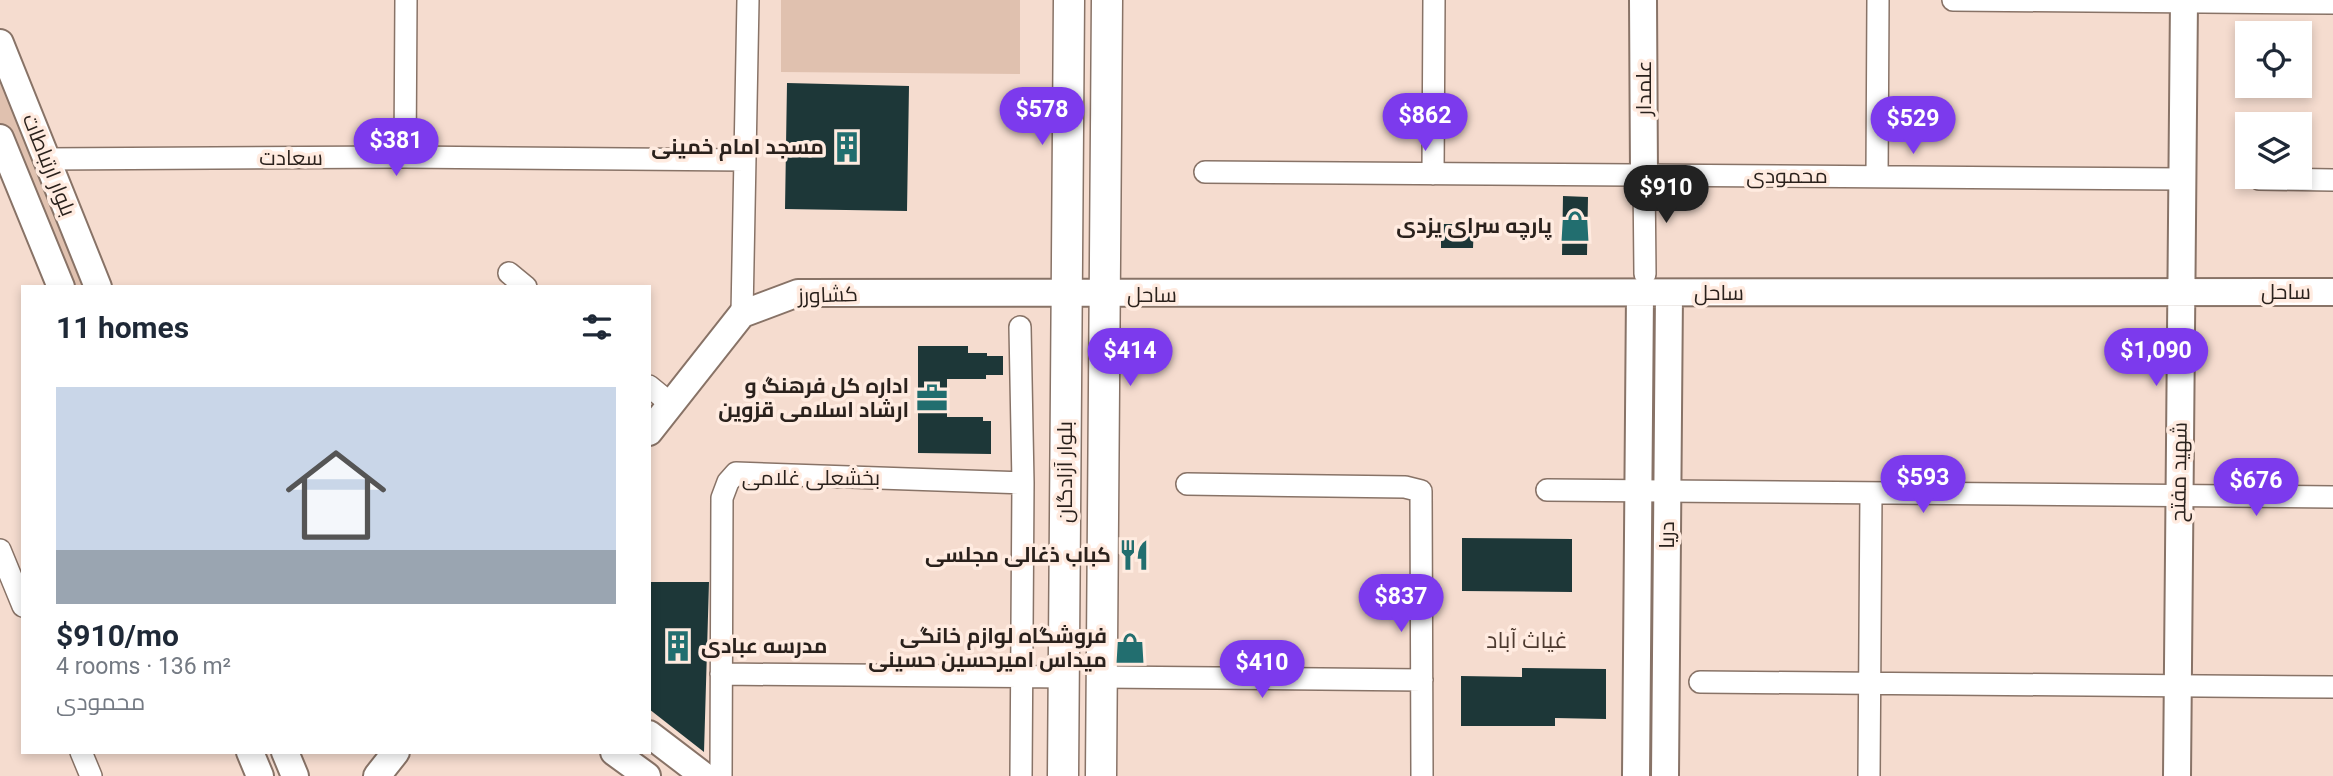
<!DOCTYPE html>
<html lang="en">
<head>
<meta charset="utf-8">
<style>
	:root { --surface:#fff; --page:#f6f6f7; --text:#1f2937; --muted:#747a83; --accent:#7c3aed }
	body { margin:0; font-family:Roboto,Cairo,sans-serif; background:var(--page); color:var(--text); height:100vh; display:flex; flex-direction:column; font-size:26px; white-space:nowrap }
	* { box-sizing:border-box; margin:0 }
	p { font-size:23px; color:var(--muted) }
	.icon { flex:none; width:38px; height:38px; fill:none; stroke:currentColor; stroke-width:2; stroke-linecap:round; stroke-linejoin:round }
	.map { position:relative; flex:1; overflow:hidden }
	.sheet { position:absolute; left:21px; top:285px; width:630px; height:469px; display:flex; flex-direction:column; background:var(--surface); border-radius:0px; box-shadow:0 4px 10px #0003 }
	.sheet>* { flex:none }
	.fabs { position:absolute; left:2235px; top:21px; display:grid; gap:14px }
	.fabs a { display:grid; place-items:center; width:77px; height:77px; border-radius:0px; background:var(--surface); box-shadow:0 4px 10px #0003; font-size:35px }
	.price { position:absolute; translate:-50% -60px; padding:0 16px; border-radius:24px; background:var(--accent); color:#fff; font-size:23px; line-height:46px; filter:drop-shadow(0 2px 4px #0008) }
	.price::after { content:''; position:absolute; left:50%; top:42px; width:21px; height:16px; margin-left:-10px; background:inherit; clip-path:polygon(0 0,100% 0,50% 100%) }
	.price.selected { background:#222; color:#fff }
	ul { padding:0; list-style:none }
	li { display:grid; align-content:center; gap:14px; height:371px; padding:0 35px }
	li span { display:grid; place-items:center; height:217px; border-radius:0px; color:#555 }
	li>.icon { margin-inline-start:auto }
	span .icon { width:126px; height:126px; fill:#fffc; stroke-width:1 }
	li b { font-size:30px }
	h2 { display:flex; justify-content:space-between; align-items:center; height:84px; padding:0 35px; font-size:30px }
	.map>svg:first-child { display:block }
	.green { fill:#e0c1af }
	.building { fill:#1d3738 }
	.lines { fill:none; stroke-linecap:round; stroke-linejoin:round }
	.minor-casing { stroke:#887367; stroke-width:24 }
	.tertiary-casing { stroke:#887367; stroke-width:30 }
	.secondary-casing { stroke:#887367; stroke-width:33 }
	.minor { stroke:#fff; stroke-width:21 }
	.tertiary { stroke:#fff; stroke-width:26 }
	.secondary { stroke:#fff; stroke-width:30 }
	.labels { text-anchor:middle; stroke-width:7; stroke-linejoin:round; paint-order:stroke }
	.street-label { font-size:21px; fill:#2a211c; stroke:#ffebe0 }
	.poi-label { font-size:21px; font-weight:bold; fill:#2a211c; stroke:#ffebe0; text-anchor:end }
	.neighbourhood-label { font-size:23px; fill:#4d3a2f; stroke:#ffebe0 }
</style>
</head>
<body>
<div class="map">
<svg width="2333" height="776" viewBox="0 0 2333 776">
	<rect width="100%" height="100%" fill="#f5dccf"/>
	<path class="green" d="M781,0H1020V74L781,72Z
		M0,44L98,287H61L0,138Z"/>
	<path class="building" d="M787,83L909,86L907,211L785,209Z
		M1563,196L1588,197L1587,255H1562Z
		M1441,224H1474L1473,248H1441Z
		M918,346H968V353H987V356H1003V375H986V379H947V417H983V421H991V454L918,453Z
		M1462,538L1572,539V592L1462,591Z
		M649,582H709L704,752L649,709Z
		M1522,668L1606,669V719L1555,718V726H1461V676L1522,677Z"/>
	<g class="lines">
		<defs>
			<path id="minor" d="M1953,0L2333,3
				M405,157L406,0
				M46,159L405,157L745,160
				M1205,172L2182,179
				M1433,174L1434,0
				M1644,175L1645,274
				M1877,177L1878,0
				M2259,179L2333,180
				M509,273L526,287
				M742,314L748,0
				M1020,327L1023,483L1021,776
				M649,386L671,404
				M1187,484L1405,487L1421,491L1422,776
				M1547,490L2333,497
				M0,550L23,606
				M721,674L1064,677
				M1102,677L1422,680
				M1700,682L2333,687
				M81,752L91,776
				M721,776L722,498L728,482L736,473L1023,483
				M1869,776L1871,493"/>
			<path id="tertiary" d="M1643,0L1644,175
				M0,43L98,287
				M0,138L61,287
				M649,432L742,314L798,293L2333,292
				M649,734L704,776
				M250,752L260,776
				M285,752L295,776
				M614,752L647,776
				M377,776L396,752
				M1636,776L1640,294
				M1665,776L1669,293
				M2177,776L2184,0"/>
			<path id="secondary" d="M1063,776L1069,0
				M1101,776L1107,0"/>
		</defs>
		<use href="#minor" class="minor-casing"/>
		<use href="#tertiary" class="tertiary-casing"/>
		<use href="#secondary" class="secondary-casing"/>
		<use href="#minor" class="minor"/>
		<use href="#tertiary" class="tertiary"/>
		<use href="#secondary" class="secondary"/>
	</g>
	<defs>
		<symbol id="building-bare" viewBox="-9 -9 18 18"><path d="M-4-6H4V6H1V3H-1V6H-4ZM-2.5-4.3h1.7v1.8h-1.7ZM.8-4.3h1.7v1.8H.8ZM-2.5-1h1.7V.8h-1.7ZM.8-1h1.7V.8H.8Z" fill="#226e6f" stroke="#ffebe0" stroke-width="2.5" paint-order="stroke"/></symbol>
		<symbol id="shop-bare" viewBox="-9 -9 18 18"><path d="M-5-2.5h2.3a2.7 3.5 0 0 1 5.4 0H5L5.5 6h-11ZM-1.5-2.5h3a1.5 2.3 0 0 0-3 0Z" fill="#226e6f" stroke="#ffebe0" stroke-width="2.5" paint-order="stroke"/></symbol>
		<symbol id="office-bare" viewBox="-9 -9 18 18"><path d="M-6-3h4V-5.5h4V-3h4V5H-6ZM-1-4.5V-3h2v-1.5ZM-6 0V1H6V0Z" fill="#226e6f" stroke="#ffebe0" stroke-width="2.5" paint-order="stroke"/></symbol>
		<symbol id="restaurant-bare" viewBox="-9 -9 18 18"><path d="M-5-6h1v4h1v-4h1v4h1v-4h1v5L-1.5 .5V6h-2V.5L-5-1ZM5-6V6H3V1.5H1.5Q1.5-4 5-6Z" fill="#226e6f" stroke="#ffebe0" stroke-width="2.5" paint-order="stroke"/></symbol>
	</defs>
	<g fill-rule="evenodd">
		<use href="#building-bare" x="825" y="125" width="44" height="44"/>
		<use href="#shop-bare" x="1553" y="204" width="44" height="44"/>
		<use href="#office-bare" x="910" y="376" width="44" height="44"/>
		<use href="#restaurant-bare" x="1112" y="533" width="44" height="44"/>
		<use href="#building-bare" x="656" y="624" width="44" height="44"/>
		<use href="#shop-bare" x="1108" y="626" width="44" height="44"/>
	</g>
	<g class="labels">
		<g class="street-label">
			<text transform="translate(1644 88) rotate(-90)" y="7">علمدار</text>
			<text x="291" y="165">سعادت</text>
			<text transform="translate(49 165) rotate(68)" y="7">بلوار ارتباطات</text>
			<text x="1787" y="183">محمودی</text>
			<text x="2286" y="299">ساحل</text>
			<text x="1719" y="300">ساحل</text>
			<text transform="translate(828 295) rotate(-2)" y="7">کشاورز</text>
			<text x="1152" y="302">ساحل</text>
			<text transform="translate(1065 472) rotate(-90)" y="7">بلوار آزادگان</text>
			<text transform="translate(2179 472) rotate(-89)" y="7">شهید مفتح</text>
			<text x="811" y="485">بخشعلی غلامی</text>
			<text transform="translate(1667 535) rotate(-90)" y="7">دریا</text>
		</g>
		<g class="poi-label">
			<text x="824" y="154">مسجد امام خمینی</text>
			<text x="1552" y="233">پارچه سرای یزدی</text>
			<text x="909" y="393">اداره کل فرهنگ و<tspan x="909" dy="24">ارشاد اسلامی قزوین</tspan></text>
			<text x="1111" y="562">کباب ذغالی مجلسی</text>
			<text x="1107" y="643">فروشگاه لوازم خانگی<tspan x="1107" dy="24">میداس امیرحسین حسینی</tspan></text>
			<text x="701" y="653" text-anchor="start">مدرسه عبادی</text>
		</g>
		<g class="neighbourhood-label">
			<text x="1527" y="648">غیاث آباد</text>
		</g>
	</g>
</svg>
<div class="fabs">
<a><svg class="icon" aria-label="locate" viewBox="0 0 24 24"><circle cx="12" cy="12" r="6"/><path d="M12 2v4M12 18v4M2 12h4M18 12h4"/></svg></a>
<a><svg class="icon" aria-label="layers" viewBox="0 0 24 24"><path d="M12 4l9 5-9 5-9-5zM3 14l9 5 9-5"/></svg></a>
</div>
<b class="price" style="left:1042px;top:147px">$578</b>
<b class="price" style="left:1425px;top:153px">$862</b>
<b class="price" style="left:1913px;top:156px">$529</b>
<b class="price" style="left:396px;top:178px">$381</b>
<b class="price selected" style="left:1666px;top:225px">$910</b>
<b class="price" style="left:1130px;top:388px">$414</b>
<b class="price" style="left:2156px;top:388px">$1,090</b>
<b class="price" style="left:1923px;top:515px">$593</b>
<b class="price" style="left:2256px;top:518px">$676</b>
<b class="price" style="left:1401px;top:634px">$837</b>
<b class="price" style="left:1262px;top:700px">$410</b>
<section class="sheet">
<h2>11 homes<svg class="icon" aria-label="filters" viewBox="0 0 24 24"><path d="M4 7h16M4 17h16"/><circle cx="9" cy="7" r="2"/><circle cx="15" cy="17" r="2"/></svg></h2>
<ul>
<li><span style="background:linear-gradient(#c9d6e8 75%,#9aa5b1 0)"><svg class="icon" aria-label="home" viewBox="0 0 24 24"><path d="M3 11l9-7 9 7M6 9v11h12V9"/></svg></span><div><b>$910/mo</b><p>4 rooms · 136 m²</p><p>محمودی</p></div></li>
</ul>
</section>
</div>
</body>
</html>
